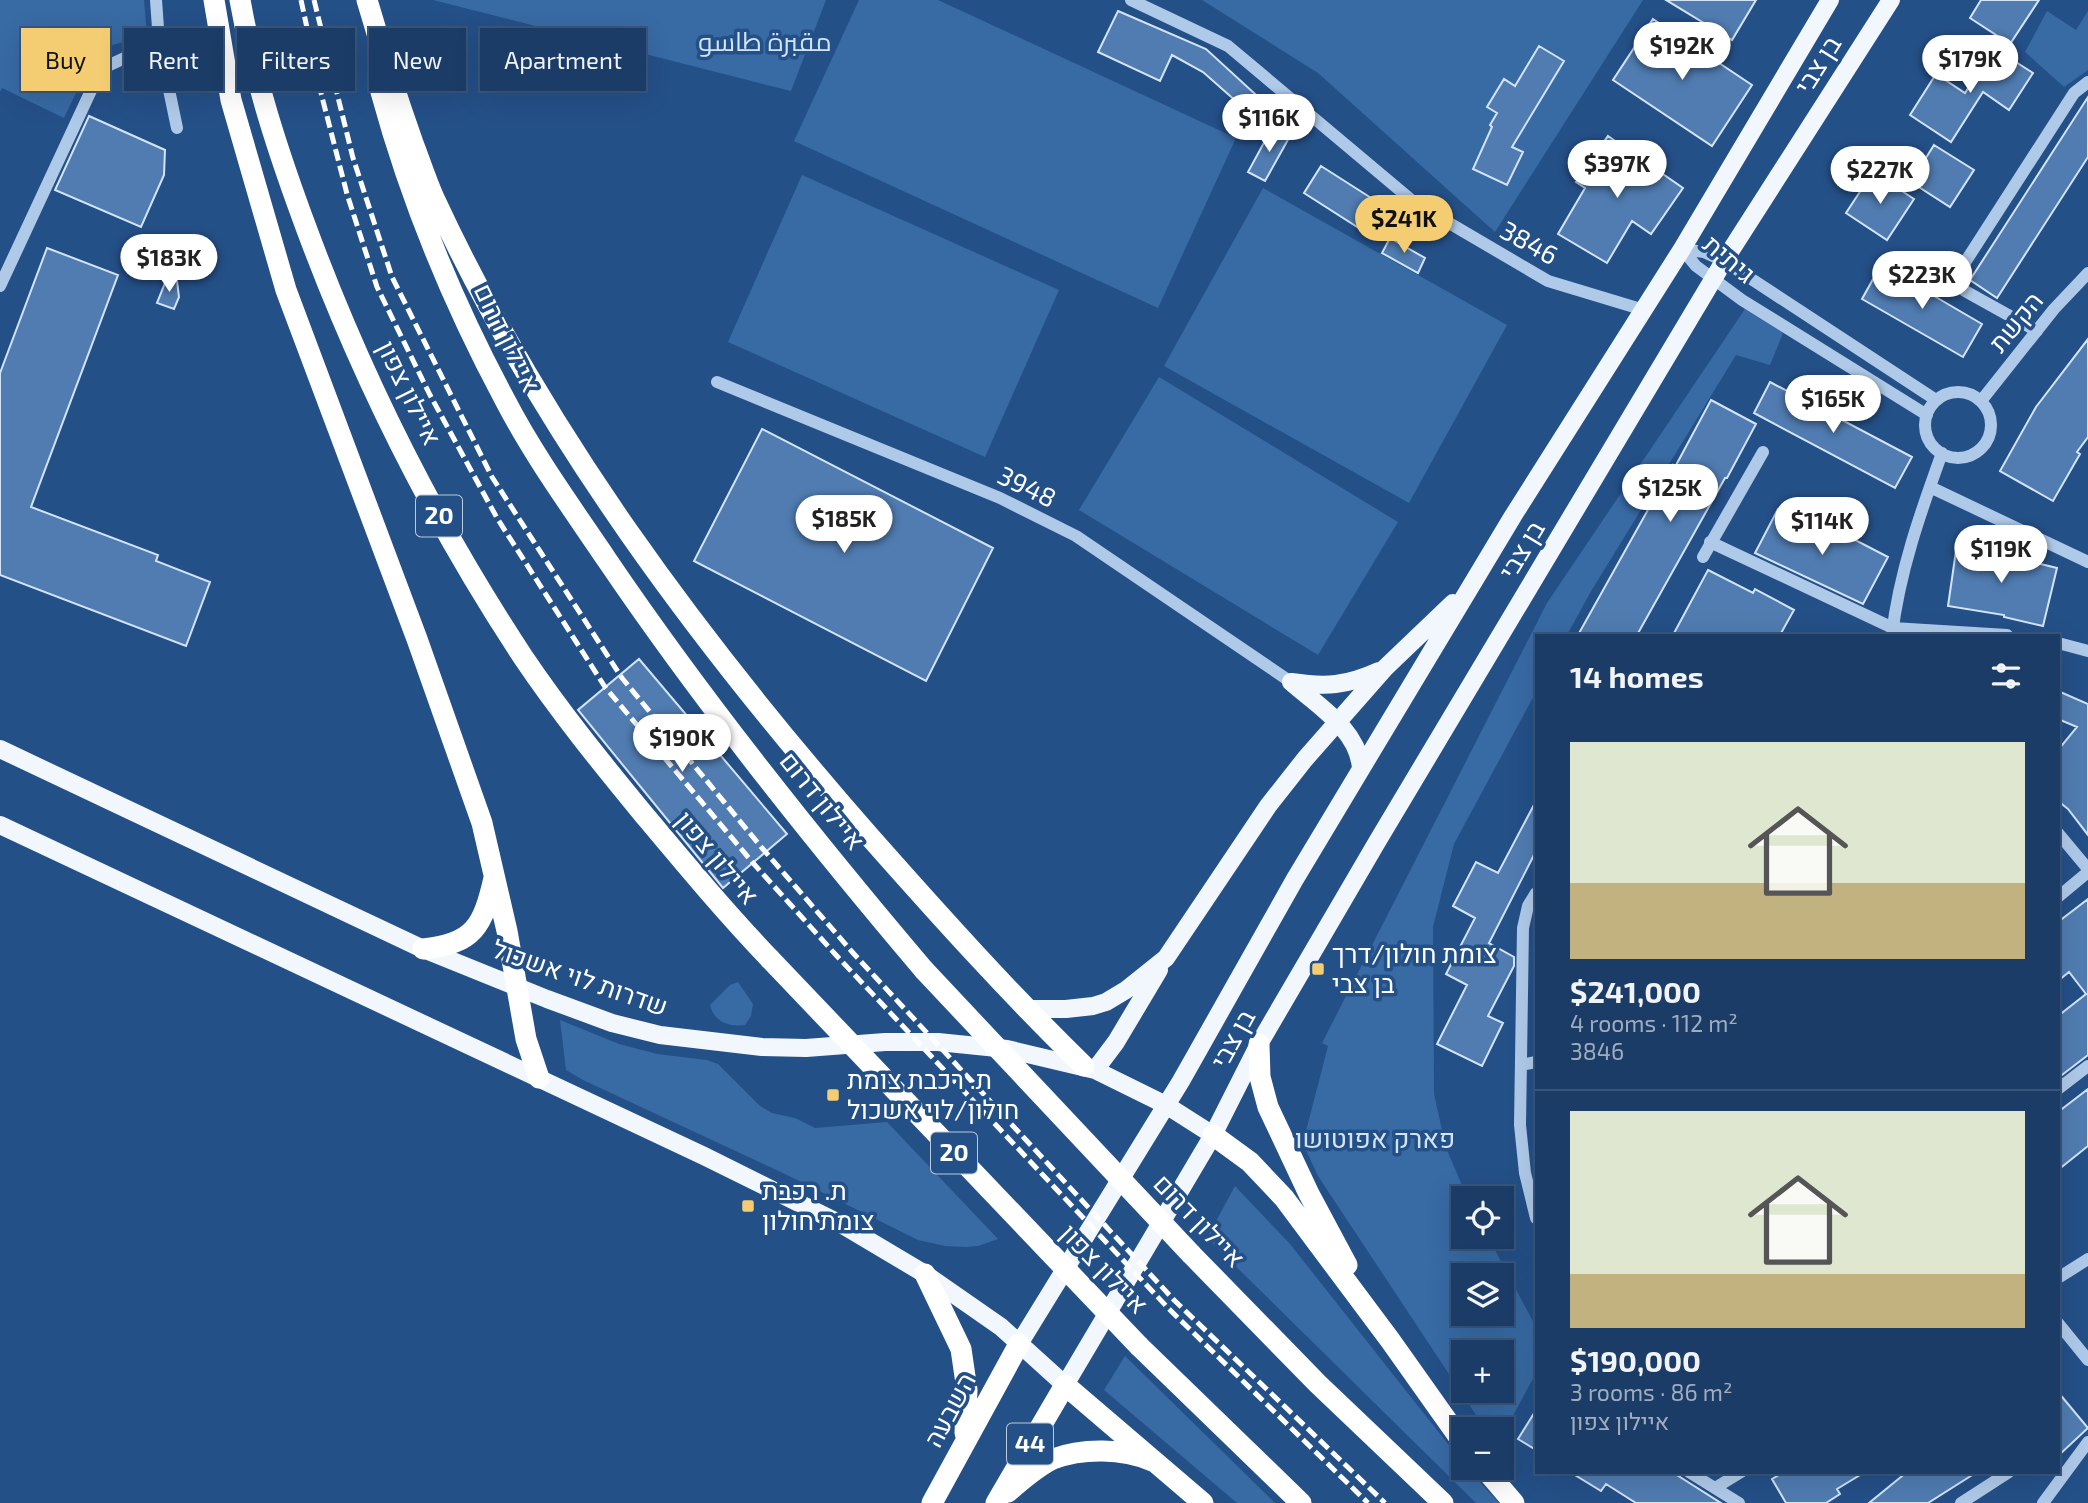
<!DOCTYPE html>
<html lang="en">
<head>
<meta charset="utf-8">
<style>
	:root { --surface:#1b3c66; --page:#24436c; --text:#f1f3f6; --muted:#a0adbf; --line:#39567a; --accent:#f4cd72 }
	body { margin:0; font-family:"Exo 2",Cairo,Heebo,sans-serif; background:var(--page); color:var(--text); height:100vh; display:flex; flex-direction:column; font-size:26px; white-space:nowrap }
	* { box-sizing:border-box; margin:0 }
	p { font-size:23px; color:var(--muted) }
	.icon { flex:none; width:38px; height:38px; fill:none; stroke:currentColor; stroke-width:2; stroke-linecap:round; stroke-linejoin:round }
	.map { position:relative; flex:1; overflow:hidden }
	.details { position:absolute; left:1535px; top:634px; width:525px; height:840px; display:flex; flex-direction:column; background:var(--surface); border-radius:0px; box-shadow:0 7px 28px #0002,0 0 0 2px var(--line) }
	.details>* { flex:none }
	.banner { position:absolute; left:21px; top:28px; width:665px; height:63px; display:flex; gap:14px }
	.buttons { position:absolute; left:1451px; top:1186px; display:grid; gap:14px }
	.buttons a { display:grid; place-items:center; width:63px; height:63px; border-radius:0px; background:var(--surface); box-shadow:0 7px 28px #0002,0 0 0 2px var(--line); font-size:35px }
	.price { position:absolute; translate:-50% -60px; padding:0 16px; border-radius:24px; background:#fff; color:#222; font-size:23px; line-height:46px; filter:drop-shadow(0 2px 4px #0008) }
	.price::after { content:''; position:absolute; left:50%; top:42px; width:21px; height:16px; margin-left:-10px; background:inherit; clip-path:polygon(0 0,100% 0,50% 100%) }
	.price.current { background:var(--accent); color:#111 }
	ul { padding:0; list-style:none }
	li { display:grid; align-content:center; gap:14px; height:371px; padding:0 35px }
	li+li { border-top:2px solid var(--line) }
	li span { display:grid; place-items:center; height:217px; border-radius:0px; color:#555 }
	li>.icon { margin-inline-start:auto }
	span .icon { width:126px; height:126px; fill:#fffc; stroke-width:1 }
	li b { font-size:30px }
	h2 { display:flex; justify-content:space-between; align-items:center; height:84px; padding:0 35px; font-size:30px }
	.pill { padding:0 24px; border-radius:0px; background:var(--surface); box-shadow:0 7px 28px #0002,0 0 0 2px var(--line); font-size:24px; line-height:63px }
	.pill.current { background:var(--accent); color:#111 }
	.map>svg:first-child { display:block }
	.green { fill:#386aa4; fill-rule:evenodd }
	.building { fill:#507cb1; stroke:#d3e4f7; stroke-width:2 }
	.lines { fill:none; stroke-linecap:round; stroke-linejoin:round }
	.minor { stroke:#afcae9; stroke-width:12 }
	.major { stroke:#f2f7fe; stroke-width:18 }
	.highway { stroke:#fff; stroke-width:21 }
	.rail { stroke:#fff; stroke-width:5; stroke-dasharray:12 5; stroke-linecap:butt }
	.highway-bridge { stroke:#fff; stroke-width:21 }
	.poi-dot { fill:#f4cd72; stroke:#245088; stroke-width:2.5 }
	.labels { text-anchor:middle; stroke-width:7; stroke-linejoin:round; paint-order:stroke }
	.shield { fill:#245088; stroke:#bdcadb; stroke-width:2 }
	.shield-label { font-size:24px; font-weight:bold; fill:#fff }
	.park-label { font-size:26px; fill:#d3e4f7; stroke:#245088 }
	.street-label { font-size:26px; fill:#fff; stroke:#245088 }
	.poi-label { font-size:26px; fill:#fff; stroke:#245088; text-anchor:start }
</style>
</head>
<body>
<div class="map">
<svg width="2088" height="1503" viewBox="0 0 2088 1503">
	<rect width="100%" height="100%" fill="#245088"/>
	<path class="green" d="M0,0H144L147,36L97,49L64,118L2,88L0,92Z
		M433,0H826L791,91Z
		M859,0H938L1236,138L1158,308L794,141Z
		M1202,0H1643L1495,232L1318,73Z
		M2047,11L2076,30L2088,11V70L2064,87L2025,52Z
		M802,175L1059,290L985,457L728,342Z
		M1263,188L1507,325L1409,503L1164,366Z
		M1745,309L1783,333L1770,365L1736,355L1590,593L1567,635H1536V692L1454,844L1433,927L1434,1094L1446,1148L1468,1199H1463V1237H1488L1536,1327V1373L1502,1436V1430H1486L1318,1176L1297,1131H1306L1328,1046L1322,1043L1547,603ZM1463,1276H1502V1314H1463ZM1463,1353H1502V1391H1463Z
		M1159,377L1398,522L1318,655L1079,510Z
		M738,982L753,1004L751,1016L745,1025C729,1027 714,1022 710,1005L730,985Z
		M560,1020L619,1044L657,1054L707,1060L718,1064L760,1106L772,1113L795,1118L815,1128L887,1122L998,1239L978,1246L966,1247L945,1246L918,1240L787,1175L583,1080L566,1070Z
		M1235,1186L1290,1244L1463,1463V1468H1467L1499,1503H1476L1207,1238Z
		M1125,1356L1275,1503H1237L1104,1390Z"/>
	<path class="building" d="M1666,0H1756L1732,40Z
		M1981,0H2039L2010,44L1970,18Z
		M1118,11L1206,49L1266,104L1254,117L1203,72L1172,55L1160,81L1098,52Z
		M1653,19L1752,85L1712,146L1613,80Z
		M1539,46L1564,61L1512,147L1523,152L1507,185L1473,169L1492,127L1490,125L1497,113L1487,107L1504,79L1515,86Z
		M1994,48L2033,73L2009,110L1983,92L1951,142L1910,115L1936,74L1965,93Z
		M2088,97V157L1997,298L1970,280Z
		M89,116L165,150L164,175L141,227L55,190Z
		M1273,126L1290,136L1265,181L1248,172Z
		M1608,136L1683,188L1651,234L1632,221L1607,263L1558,234L1585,188L1576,182Z
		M1934,145L1974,170L1950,207L1911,182Z
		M1321,166L1390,210L1373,237L1304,193Z
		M1873,172L1914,199L1887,240L1846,213Z
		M1390,238L1425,258L1418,273L1382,253Z
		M47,248L118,275L31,507L158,555L156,561L210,582L186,646L0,575V373Z
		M1881,265L1982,324L1963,357L1862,299Z
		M167,278L177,281L179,297L174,309L157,303Z
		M2088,339V437L2077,452L2080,454L2053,501L2000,471L2036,407Z
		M1770,382L1912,457L1895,488L1754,413Z
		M1711,400L1756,424L1727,478H1725L1637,635H1578L1673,465L1675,467Z
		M762,429L993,548L926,681L694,561Z
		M1778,509L1834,539L1838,531L1888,557L1863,604L1755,553Z
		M1957,544L2001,551L2000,554L2057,568L2043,626L2004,617V615L1948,606Z
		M1708,570L1753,593L1755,589L1794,610L1780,635H1673Z
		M639,659L787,834L723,888L578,710Z
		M2058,691L2088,704V835L2068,809L2058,801V750L2077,727L2058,719Z
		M1536,801V851L1489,943L1514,957V966L1488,1016L1503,1023L1482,1066L1437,1044L1467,985L1446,974L1475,918L1453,906L1476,862L1498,873Z
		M2088,899V1055L2058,1078V1016L2086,994L2069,972L2058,981V922Z
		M2088,1089V1146L2058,1170V1112Z
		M2058,1392L2088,1428L2058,1456Z
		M1536,1410V1450L1518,1439Z
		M1570,1472H1672L1721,1503H1636L1606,1484L1601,1491Z
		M1784,1472H1865L1837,1489L1840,1494L1826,1503H1786L1772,1479Z
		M1907,1472H1977L1928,1503H1869Z"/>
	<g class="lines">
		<path class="minor" d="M156,0L159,42L177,128
			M1131,0L1228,46L1415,203L1548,281L1644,310
			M1682,249L1704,252L1724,261L1936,400
			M1682,249L1696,266L1742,300L1927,415
			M0,286L101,69L159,42
			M2037,331L1965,291L1955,278L2074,93L2088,82
			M717,382L1000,498L1076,536L1291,682
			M1925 425a33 33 0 1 1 66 0a33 33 0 1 1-66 0Z
			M1981,401L2054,309L2088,273
			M1930,487L2088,562
			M1710,542L1893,628L2007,635
			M1703,557L1763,452
			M1892,635C1899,573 1921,511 1942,453
			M2058,643L2088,651
			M2058,833L2088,869
			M1536,893L1528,906L1523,928L1520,1125L1525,1173L1536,1218
			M2058,897L2088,872
			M1521,1065L1536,1062
			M2058,1089L2088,1066
			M2058,1278L2088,1259
			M2058,1323L2088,1360
			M1689,1472L1739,1503
			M1715,1488L1741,1472
			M1961,1503L2009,1472
			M2043,1503L2088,1442"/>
		<path class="major" d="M1291,682C1317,705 1359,730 1361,769
			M1291,682C1326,687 1346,686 1379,671
			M0,749L423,949L547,999L612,1023L660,1035L762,1047L806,1048L885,1042H938L1007,1049L1095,1070L1166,1105L1213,1135
			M0,825L704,1156L841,1224L925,1274L1001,1327L1065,1385L1213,1135L1259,1044L1377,842L1724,261L1891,0
			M1028,1009H1066L1093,1006L1106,1002L1126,990L1166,958L1268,806L1305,759L1385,668L1453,603
			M1095,1070L1116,1042L1159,970
			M1019,1344L1181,1081L1295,879L1513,516L1682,249L1830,0"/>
		<path class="highway" d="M214,0L231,100L286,290L417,639L482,823L507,931L526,1039L539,1078
			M240,0C254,79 279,155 307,230C362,378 436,525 523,657C560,712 603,765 645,816C686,865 726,913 770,959
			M367,0C381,48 396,95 413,143C420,161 426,180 434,198C543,433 700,643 870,837C939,915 1009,993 1084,1066
			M381,92C410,198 453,303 505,400C534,456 572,508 607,560C704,703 812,838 924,970
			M423,949C474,944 483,926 494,878
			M1259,1044L1260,1077L1268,1107L1309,1194L1347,1265
			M1213,1135L1250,1162L1284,1198L1390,1340L1463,1443
			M1191,1254L1318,1384L1443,1503
			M925,1274L961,1349L967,1390L965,1433
			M1139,1346L1301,1503
			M1484,1468L1514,1503
			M1008,1492C1022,1480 1036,1467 1053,1459C1082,1448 1123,1448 1152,1461
			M932,1503L1019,1344
			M996,1503L1065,1385L1203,1503"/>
		<path class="rail" d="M301,0L321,93L347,194L377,287L430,395L497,518L605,687L753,863L835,954L1169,1309L1368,1503
			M314,0L353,158L392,277L492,477L622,678L762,848L854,954L1174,1300L1385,1503"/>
		<path class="highway-bridge" d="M770,959L1139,1346
			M924,970L1191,1254"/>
	</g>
	<g class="poi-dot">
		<rect x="1311" y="962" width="14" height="14" rx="3.5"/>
		<rect x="826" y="1088" width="14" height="14" rx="3.5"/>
		<rect x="741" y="1199" width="14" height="14" rx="3.5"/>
	</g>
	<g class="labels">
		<g class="shield">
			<rect x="416" y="495.5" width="46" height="41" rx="5"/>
			<rect x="931" y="1132.5" width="46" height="41" rx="5"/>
			<rect x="1007" y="1423.5" width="46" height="41" rx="5"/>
		</g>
		<g class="shield-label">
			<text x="439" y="524">20</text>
			<text x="954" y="1161">20</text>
			<text x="1030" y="1452">44</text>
		</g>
		<g class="park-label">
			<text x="765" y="51">مقبرة طاسو</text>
			<text x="1375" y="1148">פארק אפוטושו</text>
		</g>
		<g class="street-label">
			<text transform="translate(1818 65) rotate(-58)" y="9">בן צבי</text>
			<text transform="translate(1529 243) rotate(29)" y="9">3846</text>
			<text transform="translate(1729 259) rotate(40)" y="9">גיתית</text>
			<text transform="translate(2016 322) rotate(-51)" y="9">הקשת</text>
			<text transform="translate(507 338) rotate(64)" y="9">איילון דרום</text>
			<text transform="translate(409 393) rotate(64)" y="9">איילון צפון</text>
			<text transform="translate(1027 487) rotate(26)" y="9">3948</text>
			<text transform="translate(1522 550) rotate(-59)" y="9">בן צבי</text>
			<text transform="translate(822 801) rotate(51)" y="9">איילון דרום</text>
			<text transform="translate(717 858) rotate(50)" y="9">איילון צפון</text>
			<text transform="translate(580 978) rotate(19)" y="9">שדרות לוי אשכול</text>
			<text transform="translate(1233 1039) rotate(-61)" y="9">בן צבי</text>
			<text transform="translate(1199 1221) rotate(46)" y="9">איילון דרום</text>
			<text transform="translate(1104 1269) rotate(46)" y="9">איילון צפון</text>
			<text transform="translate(950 1410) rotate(-62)" y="9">השבעה</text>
		</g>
		<g class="poi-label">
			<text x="1332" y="963">צומת חולון/דרך<tspan x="1332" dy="30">בן צבי</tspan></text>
			<text x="847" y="1089">ת. רכבת צומת<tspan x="847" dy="30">חולון/לוי אשכול</tspan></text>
			<text x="762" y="1200">ת. רכבת<tspan x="762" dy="30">צומת חולון</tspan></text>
		</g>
	</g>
</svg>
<div class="buttons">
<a><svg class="icon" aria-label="locate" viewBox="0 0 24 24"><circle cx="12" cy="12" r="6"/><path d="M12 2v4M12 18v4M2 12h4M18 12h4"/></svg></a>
<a><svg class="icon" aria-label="layers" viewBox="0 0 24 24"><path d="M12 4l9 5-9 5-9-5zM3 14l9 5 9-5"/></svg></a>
<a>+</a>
<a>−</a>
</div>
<b class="price" style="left:1682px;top:82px">$192K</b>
<b class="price" style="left:1970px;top:95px">$179K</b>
<b class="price" style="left:1269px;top:154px">$116K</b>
<b class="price" style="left:1617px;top:200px">$397K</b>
<b class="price" style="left:1880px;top:206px">$227K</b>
<b class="price current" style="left:1404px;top:255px">$241K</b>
<b class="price" style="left:169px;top:294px">$183K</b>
<b class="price" style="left:1922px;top:311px">$223K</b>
<b class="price" style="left:1833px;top:435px">$165K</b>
<b class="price" style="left:1670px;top:524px">$125K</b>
<b class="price" style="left:844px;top:555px">$185K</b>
<b class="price" style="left:1822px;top:557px">$114K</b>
<b class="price" style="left:2001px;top:585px">$119K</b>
<b class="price" style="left:682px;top:774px">$190K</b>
<div class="banner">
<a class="pill current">Buy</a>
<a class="pill">Rent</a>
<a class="pill">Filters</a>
<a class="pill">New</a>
<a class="pill">Apartment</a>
</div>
<section class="details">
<h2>14 homes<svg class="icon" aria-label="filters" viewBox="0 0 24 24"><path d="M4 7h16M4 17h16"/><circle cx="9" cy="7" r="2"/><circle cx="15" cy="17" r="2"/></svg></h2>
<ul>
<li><span style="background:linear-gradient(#dfe7d0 65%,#c2b280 0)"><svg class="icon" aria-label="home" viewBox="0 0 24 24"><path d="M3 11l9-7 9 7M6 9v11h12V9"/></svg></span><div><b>$241,000</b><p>4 rooms · 112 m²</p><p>3846</p></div></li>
<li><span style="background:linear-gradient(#dfe7d0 75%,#c2b280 0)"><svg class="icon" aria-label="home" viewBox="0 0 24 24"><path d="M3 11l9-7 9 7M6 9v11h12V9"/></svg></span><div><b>$190,000</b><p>3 rooms · 86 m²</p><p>איילון צפון</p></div></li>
</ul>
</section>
</div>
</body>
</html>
